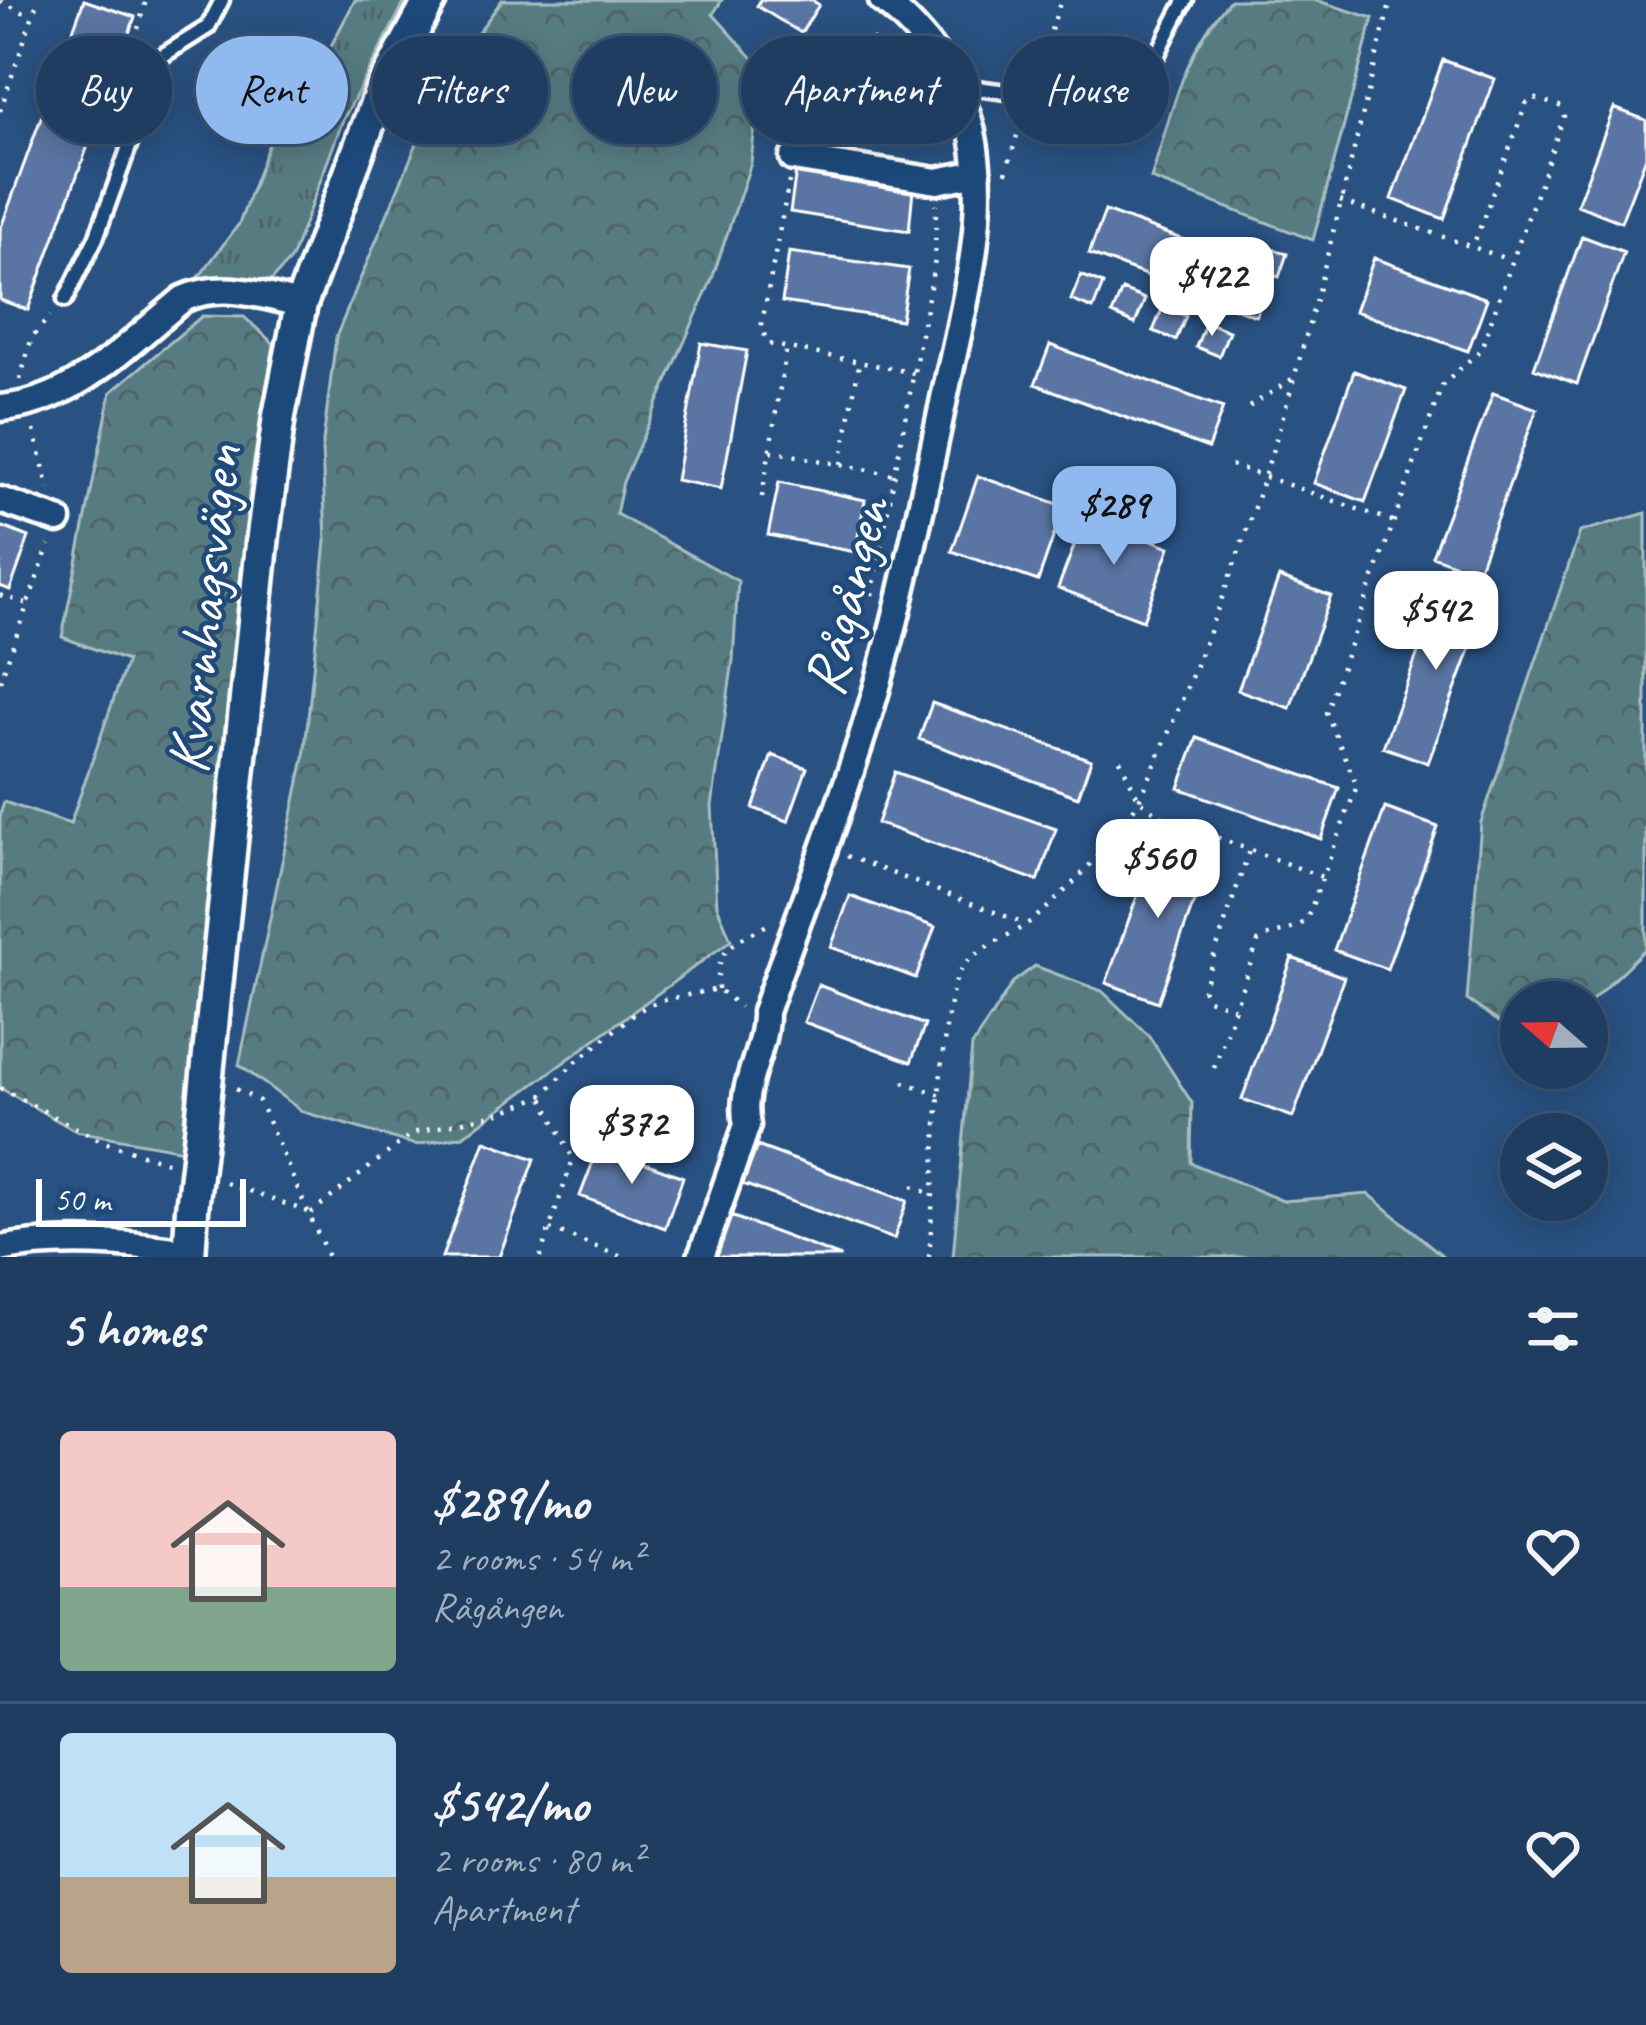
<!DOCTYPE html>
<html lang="en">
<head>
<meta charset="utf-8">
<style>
	:root { --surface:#1f3d61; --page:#274467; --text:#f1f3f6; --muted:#a1aebd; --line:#3c5676; --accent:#90b9f0 }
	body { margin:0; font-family:Caveat,sans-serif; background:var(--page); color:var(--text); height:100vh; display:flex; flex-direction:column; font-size:45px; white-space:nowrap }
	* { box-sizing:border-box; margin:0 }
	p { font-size:39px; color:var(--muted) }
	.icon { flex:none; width:66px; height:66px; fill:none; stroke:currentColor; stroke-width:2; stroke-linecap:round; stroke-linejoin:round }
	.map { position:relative; height:1257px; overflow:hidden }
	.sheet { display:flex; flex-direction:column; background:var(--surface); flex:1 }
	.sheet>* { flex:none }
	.banner { position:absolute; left:36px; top:36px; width:1575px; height:108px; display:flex; gap:24px }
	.needle { width:78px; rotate:290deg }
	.fabs { position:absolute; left:1500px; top:981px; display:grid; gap:24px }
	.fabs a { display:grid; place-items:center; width:108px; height:108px; border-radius:50%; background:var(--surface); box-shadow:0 6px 30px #0003,0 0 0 3px var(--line); font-size:60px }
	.scale { position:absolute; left:36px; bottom:30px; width:210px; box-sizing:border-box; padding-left:12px; border:6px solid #fff; border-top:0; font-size:33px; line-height:42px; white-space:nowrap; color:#fff; -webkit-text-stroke:9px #1f4a7a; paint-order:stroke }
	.price { position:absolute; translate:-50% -102px; padding:0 27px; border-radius:24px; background:#fff; color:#222; font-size:39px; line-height:78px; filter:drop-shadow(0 3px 6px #0008) }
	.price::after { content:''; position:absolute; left:50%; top:72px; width:36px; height:27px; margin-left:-18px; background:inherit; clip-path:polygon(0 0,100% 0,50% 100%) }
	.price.active { background:var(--accent); color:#111 }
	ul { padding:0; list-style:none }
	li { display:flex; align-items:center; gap:36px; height:300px; padding:0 60px }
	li+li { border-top:3px solid var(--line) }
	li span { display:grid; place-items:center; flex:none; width:336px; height:240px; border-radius:12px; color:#555 }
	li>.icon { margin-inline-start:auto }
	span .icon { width:144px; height:144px; fill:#fffc; stroke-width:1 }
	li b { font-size:51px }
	h2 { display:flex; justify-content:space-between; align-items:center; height:144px; padding:0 60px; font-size:51px }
	.pill { padding:0 42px; border-radius:54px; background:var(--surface); box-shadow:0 6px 30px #0003,0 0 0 3px var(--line); font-size:42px; line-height:108px }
	.pill.active { background:var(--accent); color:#111 }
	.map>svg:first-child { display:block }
	.grass { fill:url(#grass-tufts); stroke:#aabec0; stroke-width:3 }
	.forest { fill:url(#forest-crowns); stroke:#aabec0; stroke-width:3 }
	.building { fill:#5a74a3; stroke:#fff; stroke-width:3 }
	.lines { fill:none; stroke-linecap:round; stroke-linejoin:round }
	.service-casing { stroke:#fff; stroke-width:21 }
	.minor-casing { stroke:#fff; stroke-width:33 }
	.tertiary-casing { stroke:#fff; stroke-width:39 }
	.path { stroke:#fff; stroke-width:4.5; stroke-dasharray:3 9; stroke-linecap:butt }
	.service { stroke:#1f4a7a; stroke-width:12 }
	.minor { stroke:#1f4a7a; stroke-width:24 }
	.tertiary { stroke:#1f4a7a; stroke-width:30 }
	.tertiary-bridge-casing { stroke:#fff; stroke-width:39; stroke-linecap:butt }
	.tertiary-bridge { stroke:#1f4a7a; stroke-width:30 }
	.labels { text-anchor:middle; stroke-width:9; stroke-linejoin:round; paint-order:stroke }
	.street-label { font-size:60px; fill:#fff; stroke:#1f4a7a }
</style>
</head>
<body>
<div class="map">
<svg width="1646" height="1257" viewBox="0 0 1646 1257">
	<defs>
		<pattern id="grass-tufts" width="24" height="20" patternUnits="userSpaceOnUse" patternTransform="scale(3)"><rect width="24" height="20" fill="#567c82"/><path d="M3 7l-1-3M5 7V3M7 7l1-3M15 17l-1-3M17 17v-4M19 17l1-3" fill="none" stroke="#516467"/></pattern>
		<pattern id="forest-crowns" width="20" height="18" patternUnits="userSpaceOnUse" patternTransform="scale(3)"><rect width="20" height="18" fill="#567c82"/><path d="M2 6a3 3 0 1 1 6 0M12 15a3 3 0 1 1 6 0" fill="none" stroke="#516467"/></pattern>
	</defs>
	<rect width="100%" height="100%" fill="#295181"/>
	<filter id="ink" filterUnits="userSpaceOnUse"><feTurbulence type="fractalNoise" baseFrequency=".00833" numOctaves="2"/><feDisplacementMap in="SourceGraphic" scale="24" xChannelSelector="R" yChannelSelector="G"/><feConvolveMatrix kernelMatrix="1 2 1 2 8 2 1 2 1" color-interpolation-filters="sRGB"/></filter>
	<g filter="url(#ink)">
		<path class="grass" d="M355,0H406L343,120L291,259L271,281L198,278L239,224L289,90L321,65Z"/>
		<path class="forest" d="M502,0H722L713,14L761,67L751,163L712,279L623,482L616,514L738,581L733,660L712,806L717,905L731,940L463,1136L416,1145L303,1112L239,1065L304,758L326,541L322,450L336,337L443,81Z
			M1230,0H1315L1373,18L1313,240L1151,179C1171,113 1183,53 1230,0Z
			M202,316L244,317L274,344L250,484L183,1150L76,1131L0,1088V815L4,802L70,824L127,661L62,637L111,392Z
			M1646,513V948L1587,1005V1002H1521V1037L1467,1000L1481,822L1580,532Z
			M1035,966L1102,991L1149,1036L1192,1103L1191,1163L1283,1201L1369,1194L1444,1257H953L972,1046L1013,982Z"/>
		<path class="building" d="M84,0L135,17L28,310L0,300V230Z
			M760,0H812L819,5L801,33L757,6Z
			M873,39L910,79L868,119L830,79Z
			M1443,60L1495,79L1444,219L1392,199Z
			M1614,108L1646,120V157L1621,222L1577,205Z
			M796,171L913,189L909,231L790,212Z
			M1105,211L1247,263L1255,242L1287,254L1279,277L1272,275L1256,316L1089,254Z
			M1582,236L1624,252L1577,384L1534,368Z
			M789,252L909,269L901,320L782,302Z
			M1374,258L1487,299L1468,351L1355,311Z
			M1081,275L1103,284L1093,309L1071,300Z
			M1122,290L1145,299L1135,324L1112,314Z
			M1163,307L1186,316L1176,340L1153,331Z
			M1206,322L1229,331L1219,356L1196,347Z
			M701,343L747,351L721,489L676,480Z
			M1050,345L1223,408L1208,448L1035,384Z
			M1354,371L1406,390L1365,502L1314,483Z
			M1493,393L1537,409L1477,573L1432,556Z
			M978,476L1064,506L1038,581L952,551Z
			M779,482L865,500L855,552L768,535Z
			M1086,515L1170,547L1143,620L1058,588Z
			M0,526L29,537L10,590L0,586Z
			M1279,577L1331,596L1290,708L1238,690Z
			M1444,582L1489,599L1428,763L1383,747Z
			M932,703L1091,760L1078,797L919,739Z
			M1197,738L1339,788L1321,839L1179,788Z
			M772,755L807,768L788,821L753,808Z
			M895,772L1056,829L1038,881L877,823Z
			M1385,808L1438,827L1387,969L1334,950Z
			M1157,841L1209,860L1158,1002L1106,983Z
			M850,896L935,927L916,978L831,947Z
			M1292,958L1344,977L1293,1117L1242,1099Z
			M818,985L925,1025L911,1062L804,1022Z
			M485,1141L535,1159L499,1257H442Z
			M599,1146L683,1177L665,1228L580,1196Z
			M757,1146L907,1201L894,1239L743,1184Z
			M731,1216L841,1257H716Z"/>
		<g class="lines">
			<defs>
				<path id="service" d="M954,85L1029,95L1086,110L1119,111C1153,77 1161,41 1186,0
					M65,300L96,238L162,56L208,27L222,0"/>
				<path id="minor" d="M793,158L937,181L978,173
					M0,408C74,403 129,343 183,299C222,281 262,296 301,304
					M0,500L58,520
					M0,1249C62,1237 127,1243 189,1252
					M701,1257L747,1125C738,1086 766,1052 765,1012C799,915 837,819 867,721C900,613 922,503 945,394C962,313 988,224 974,142C965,88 925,32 882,0"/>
				<path id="tertiary" d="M201,1132L263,535L279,416L301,304L380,93L430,0
					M189,1257L192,1209"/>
			</defs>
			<use href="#service" class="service-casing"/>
			<use href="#minor" class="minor-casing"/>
			<use href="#tertiary" class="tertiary-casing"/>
			<path class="path" d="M0,1L31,16
				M137,62L131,54L146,0
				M1036,76L1061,0
				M0,111L38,0
				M1006,173L1023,115
				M789,181L761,328L769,344L914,373
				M1340,201L1510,260
				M20,380L32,337L50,316
				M1249,407L1295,377
				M34,430L49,489
				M771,451L895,475
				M841,464L859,364
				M1231,465L1395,522
				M762,497L786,351
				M0,595L28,604
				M872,595L935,260L936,204
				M0,681L49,545
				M1120,760L1139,800L1160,816L1322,877
				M847,856L1026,924
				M718,989C716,945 733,944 767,925
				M1234,1008L1208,999L1203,989L1249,851
				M1214,1068L1258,942C1273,930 1293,934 1307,919L1357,786L1326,712L1442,386L1481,349L1564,116L1562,107L1534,98L1526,104L1473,246
				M903,1082L941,1095
				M0,1088L101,1141L170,1163
				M236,1089L259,1101L328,1257
				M226,1183L311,1213
				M912,1186L934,1195
				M311,1213L413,1133L500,1113L542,1096L570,1067L638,1011L658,1001L718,989L740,1007
				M550,1229L622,1257
				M540,1257L573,1159L542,1096
				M929,1257C934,1205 938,1001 961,970C977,946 1004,940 1027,924C1064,897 1127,829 1145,788C1189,686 1231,580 1265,474C1315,319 1351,158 1391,0"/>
			<use href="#service" class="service"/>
			<use href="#minor" class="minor"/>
			<use href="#tertiary" class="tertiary"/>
			<defs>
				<path id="tertiary-bridge" d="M192,1209L201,1132"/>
			</defs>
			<use href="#tertiary-bridge" class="tertiary-bridge-casing"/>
			<use href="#tertiary-bridge" class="tertiary-bridge"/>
		</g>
	</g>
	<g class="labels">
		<g class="street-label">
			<text transform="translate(845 596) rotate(-76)" y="21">Rågången</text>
			<text transform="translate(203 609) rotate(-84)" y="21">Kvarnhagsvägen</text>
		</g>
	</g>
</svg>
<div class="fabs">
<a><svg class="needle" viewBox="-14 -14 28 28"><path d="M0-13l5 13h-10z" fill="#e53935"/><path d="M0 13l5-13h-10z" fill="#a1aebd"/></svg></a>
<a><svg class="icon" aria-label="layers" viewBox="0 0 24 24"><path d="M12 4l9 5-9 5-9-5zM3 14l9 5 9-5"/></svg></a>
</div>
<div class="scale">50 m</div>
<b class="price" style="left:1212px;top:339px">$422</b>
<b class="price active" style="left:1114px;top:568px">$289</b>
<b class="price" style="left:1436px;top:673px">$542</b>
<b class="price" style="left:1158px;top:921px">$560</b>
<b class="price" style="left:632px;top:1187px">$372</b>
<div class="banner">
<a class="pill">Buy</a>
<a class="pill active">Rent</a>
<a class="pill">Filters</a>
<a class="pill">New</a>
<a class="pill">Apartment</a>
<a class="pill">House</a>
</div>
</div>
<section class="sheet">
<h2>5 homes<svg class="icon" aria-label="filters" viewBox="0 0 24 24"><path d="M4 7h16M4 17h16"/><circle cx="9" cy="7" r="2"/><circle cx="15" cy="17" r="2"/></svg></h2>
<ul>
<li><span style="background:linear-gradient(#f6c9c9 65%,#7fa58c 0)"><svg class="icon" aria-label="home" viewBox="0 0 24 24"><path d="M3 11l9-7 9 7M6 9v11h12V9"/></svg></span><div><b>$289/mo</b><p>2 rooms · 54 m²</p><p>Rågången</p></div><svg class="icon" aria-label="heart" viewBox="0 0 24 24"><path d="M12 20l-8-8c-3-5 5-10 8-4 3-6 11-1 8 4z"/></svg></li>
<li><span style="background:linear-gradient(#bfe0f5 60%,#b9a48a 0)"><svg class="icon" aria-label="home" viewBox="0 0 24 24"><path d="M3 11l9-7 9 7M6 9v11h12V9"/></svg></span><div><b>$542/mo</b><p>2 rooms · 80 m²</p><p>Apartment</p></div><svg class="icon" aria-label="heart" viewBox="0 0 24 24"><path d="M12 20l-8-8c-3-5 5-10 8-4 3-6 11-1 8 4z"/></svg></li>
</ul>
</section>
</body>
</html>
